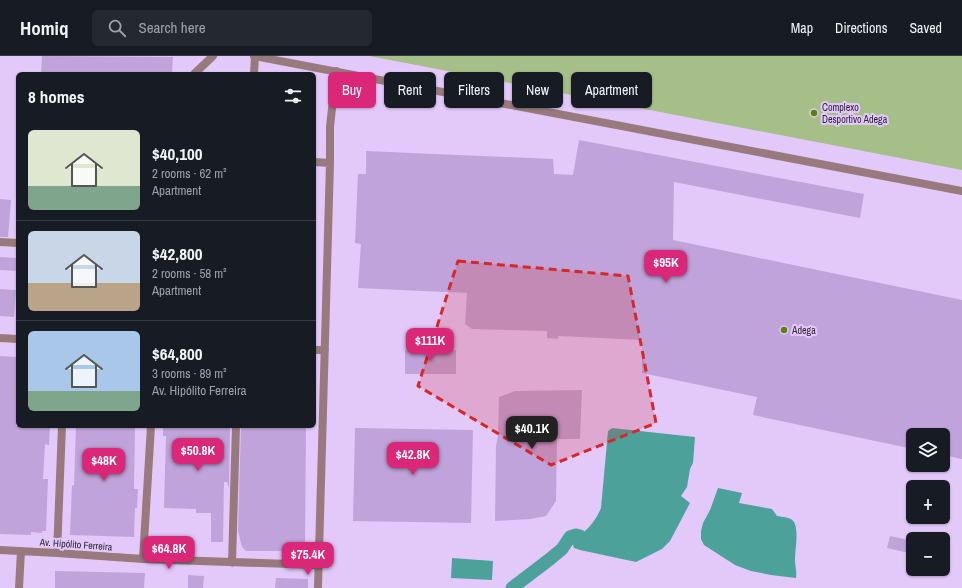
<!DOCTYPE html>
<html lang="en">
<head>
<meta charset="utf-8">
<style>
	:root { --surface:#171b24; --page:#242831; --text:#f1f3f6; --muted:#9ea1a6; --line:#363941; --accent:#db2777 }
	body { margin:0; font-family:"Archivo Narrow",sans-serif; background:var(--page); color:var(--text); height:100vh; display:flex; flex-direction:column; font-size:15px; white-space:nowrap }
	* { box-sizing:border-box; margin:0 }
	p { font-size:13px; color:var(--muted) }
	.icon { flex:none; width:22px; height:22px; fill:none; stroke:currentColor; stroke-width:2; stroke-linecap:round; stroke-linejoin:round }
	.map { position:relative; flex:1; overflow:hidden }
	.panel { position:absolute; left:16px; top:16px; width:300px; height:356px; display:flex; flex-direction:column; background:var(--surface); border-radius:6px; box-shadow:0 1px 3px #0004 }
	.panel>* { flex:none }
	.banner { position:absolute; left:328px; top:16px; width:380px; height:36px; display:flex; gap:8px }
	.tools { position:absolute; left:906px; top:372px; display:grid; gap:8px }
	.tools a { display:grid; place-items:center; width:44px; height:44px; border-radius:6px; background:var(--surface); box-shadow:0 1px 3px #0004; font-size:20px }
	.price { position:absolute; translate:-50% -34px; padding:0 9px; border-radius:8px; background:var(--accent); color:#fff; font-size:13px; line-height:26px; filter:drop-shadow(0 1px 2px #0008) }
	.price::after { content:''; position:absolute; left:50%; top:24px; width:12px; height:9px; margin-left:-6px; background:inherit; clip-path:polygon(0 0,100% 0,50% 100%) }
	.price.on { background:#222; color:#fff }
	ul { padding:0; list-style:none }
	li { display:flex; align-items:center; gap:12px; height:100px; padding:0 12px }
	li+li { border-top:1px solid var(--line) }
	li span { display:grid; place-items:center; flex:none; width:112px; height:80px; border-radius:6px; color:#555 }
	li>.icon { margin-inline-start:auto }
	span .icon { width:48px; height:48px; fill:#fffc; stroke-width:1 }
	li b { font-size:17px }
	h2 { display:flex; justify-content:space-between; align-items:center; height:48px; padding:0 12px; font-size:17px }
	.tag { padding:0 14px; border-radius:6px; background:var(--surface); box-shadow:0 1px 3px #0004; font-size:14px; line-height:36px }
	.tag.on { background:var(--accent); color:#fff }
	header { display:flex; align-items:center; gap:24px; box-sizing:border-box; height:56px; padding:0 20px; background:var(--surface); border-bottom:1px solid var(--line) }
	header strong { font-size:19px }
	nav { display:flex; gap:22px; margin-inline-start:auto; font-size:14px }
	.search { width:280px; height:36px; background:var(--page); display:flex; align-items:center; gap:10px; box-sizing:border-box; padding:0 14px; border-radius:6px; color:var(--muted); font-size:15px }
	.map>svg:first-child { display:block }
	.green { fill:#a6bf89 }
	.water { fill:#4ca29b }
	.lines { fill:none; stroke-linecap:round; stroke-linejoin:round }
	.canal { stroke:#4ca29b; stroke-width:13 }
	.building { fill:#c0a3da }
	.minor { stroke:#987a7e; stroke-width:8 }
	.marked { fill:#d62828; fill-opacity:0.2; stroke:#d62828; stroke-width:3; stroke-dasharray:8 5; stroke-linejoin:round }
	.poi-dot { fill:#598206; stroke:#e2c9fa; stroke-width:1.5 }
	.labels { text-anchor:middle; stroke-width:4; stroke-linejoin:round; paint-order:stroke }
	.poi-label { font-size:10px; fill:#2e2436; stroke:#e2c9fa; text-anchor:start }
	.street-label { font-size:10px; fill:#2e2436; stroke:#e2c9fa }
</style>
</head>
<body>
<header>
<strong>Homiq</strong>
<div class="search"><svg class="icon" aria-label="search" viewBox="0 0 24 24"><circle cx="10" cy="10" r="6"/><path d="M15 15l6 6"/></svg>Search here</div>
<nav><a>Map</a><a>Directions</a><a>Saved</a></nav>
</header>
<div class="map">
<svg width="962" height="532" viewBox="0 0 962 532">
	<rect width="100%" height="100%" fill="#e2c9fa"/>
	<path class="green" d="M369,0H962V114Z"/>
	<path class="water" d="M612,372L695,381L693,407L690,413L687,431L681,440L690,447L670,485L662,493L636,506L580,494L574,492L572,486C585,476 595,467 601,452L608,375Z
		M718,432L742,437L739,447L772,453L777,460C782,461 791,461 794,466C799,475 795,493 795,504C795,510 797,515 796,522L771,519L751,515L735,509L704,489L701,483V475L703,467L710,454Z
		M452,502L493,505L492,524L451,522Z"/>
	<g class="lines">
		<path class="canal" d="M512,532L550,503L562,493L570,481L576,479L580,480"/>
	</g>
	<path class="building" d="M42,0L173,1L172,18H41Z
		M579,84L864,138L860,162L674,126L673,184L962,244V403L943,399V379H913V393L753,359L757,341L642,317V284L558,280V283L547,282V275L472,273L465,268L467,237L358,232L361,188L355,187L358,118H366V95L553,103L554,118L573,119Z
		M0,143L11,144L8,181H0Z
		M0,201L18,202L17,215L0,214Z
		M0,233L16,234L14,261L0,260Z
		M405,294H456V318H405Z
		M0,300L18,301V346H17L16,370H50L49,389L45,388L43,423H48L46,475H42V477L31,476V479L0,478Z
		M582,334L580,383H557L556,445L546,460L531,463L495,465L496,390L498,380L499,341L515,335Z
		M76,370H135L134,433H138L137,452H135L134,481L70,479L72,429L74,430Z
		M178,370V372H198V370H230L229,432L227,426H224L223,486H211V457H196V453L164,452L166,380H163V371Z
		M241,370L306,371L305,490L301,495H246L242,491L238,475Z
		M355,372L473,374L471,467L353,465Z
		M890,480L913,485V498L887,492Z
		M55,515L145,517L144,532H55Z
		M188,519L204,520L203,532H188Z
		M276,522L308,523V532H275Z"/>
	<g class="lines">
		<path class="minor" d="M254,0L962,135
			M194,18L213,0
			M254,18L255,0
			M314,106L330,107
			M0,186L18,187
			M0,282L18,283
			M314,294H325
			M0,494L57,497L143,503L318,509
			M57,497L62,370
			M143,503L151,370
			M232,507L236,370
			M19,532L21,495
			M318,532L330,107V71L336,15"/>
	</g>
	<path class="marked" d="M458,205L628,220L656,367L551,409L418,330Z"/>
	<g class="poi-dot">
		<circle cx="814" cy="57" r="4"/>
		<circle cx="784" cy="274" r="4"/>
	</g>
	<g class="labels">
		<g class="poi-label">
			<text x="822" y="55">Complexo<tspan x="822" dy="12">Desportivo Adega</tspan></text>
			<text x="792" y="278">Adega</text>
		</g>
		<g class="street-label">
			<text transform="translate(76 488) rotate(4)" y="4">Av. Hipólito Ferreira</text>
		</g>
	</g>
</svg>
<div class="tools">
<a><svg class="icon" aria-label="layers" viewBox="0 0 24 24"><path d="M12 4l9 5-9 5-9-5zM3 14l9 5 9-5"/></svg></a>
<a>+</a>
<a>−</a>
</div>
<b class="price" style="left:666px;top:228px">$95K</b>
<b class="price" style="left:430px;top:306px">$111K</b>
<b class="price on" style="left:532px;top:394px">$40.1K</b>
<b class="price" style="left:198px;top:416px">$50.8K</b>
<b class="price" style="left:413px;top:420px">$42.8K</b>
<b class="price" style="left:104px;top:426px">$48K</b>
<b class="price" style="left:169px;top:514px">$64.8K</b>
<b class="price" style="left:308px;top:520px">$75.4K</b>
<div class="banner">
<a class="tag on">Buy</a>
<a class="tag">Rent</a>
<a class="tag">Filters</a>
<a class="tag">New</a>
<a class="tag">Apartment</a>
</div>
<section class="panel">
<h2>8 homes<svg class="icon" aria-label="filters" viewBox="0 0 24 24"><path d="M4 7h16M4 17h16"/><circle cx="9" cy="7" r="2"/><circle cx="15" cy="17" r="2"/></svg></h2>
<ul>
<li><span style="background:linear-gradient(#dfe7d0 70%,#7fa58c 0)"><svg class="icon" aria-label="home" viewBox="0 0 24 24"><path d="M3 11l9-7 9 7M6 9v11h12V9"/></svg></span><div><b>$40,100</b><p>2 rooms · 62 m²</p><p>Apartment</p></div></li>
<li><span style="background:linear-gradient(#c9d6e8 65%,#b9a48a 0)"><svg class="icon" aria-label="home" viewBox="0 0 24 24"><path d="M3 11l9-7 9 7M6 9v11h12V9"/></svg></span><div><b>$42,800</b><p>2 rooms · 58 m²</p><p>Apartment</p></div></li>
<li><span style="background:linear-gradient(#a9c7e8 75%,#7fa58c 0)"><svg class="icon" aria-label="home" viewBox="0 0 24 24"><path d="M3 11l9-7 9 7M6 9v11h12V9"/></svg></span><div><b>$64,800</b><p>3 rooms · 89 m²</p><p>Av. Hipólito Ferreira</p></div></li>
</ul>
</section>
</div>
</body>
</html>
